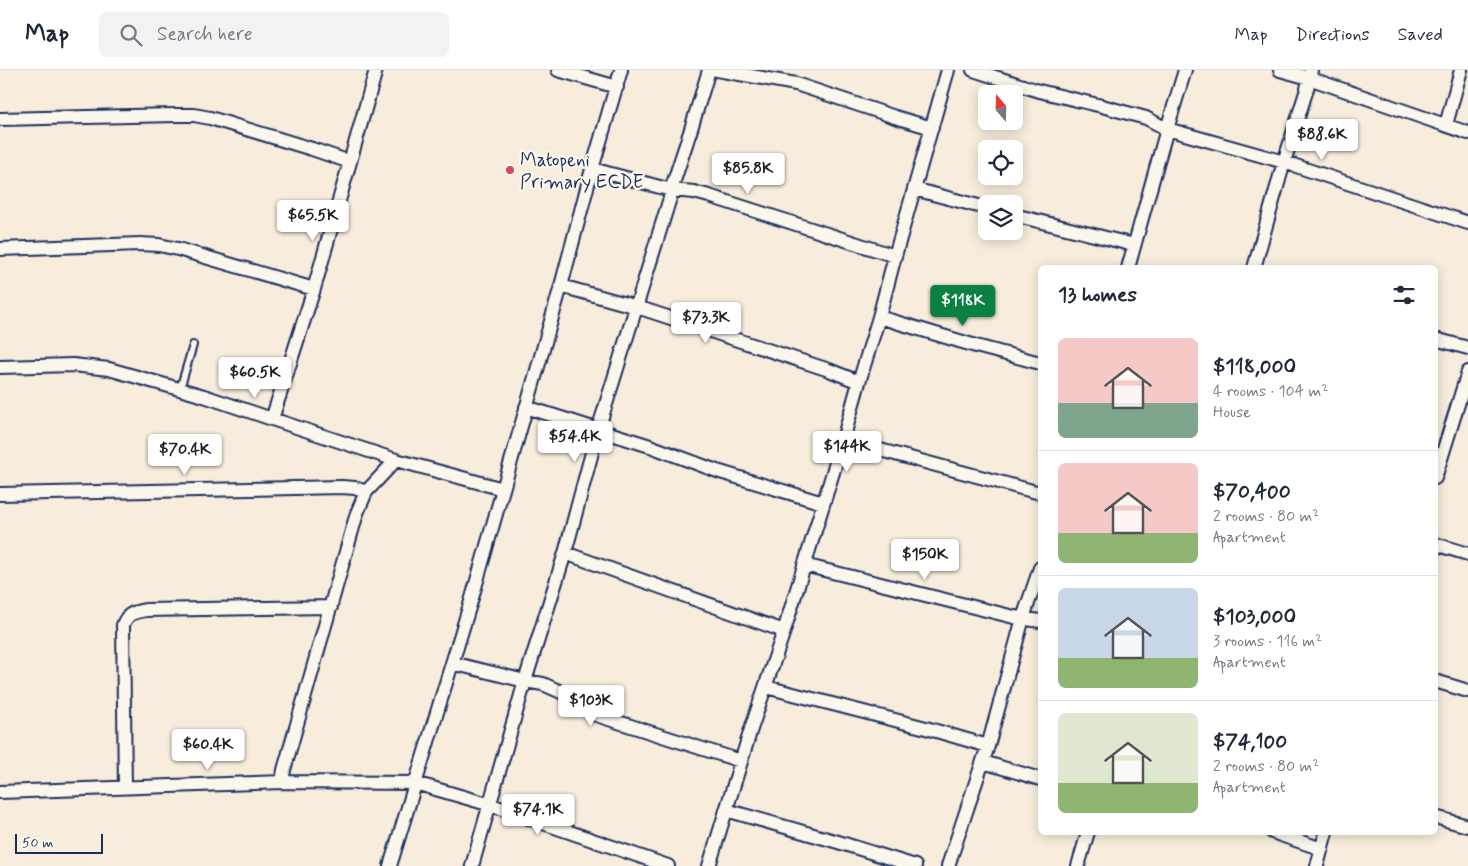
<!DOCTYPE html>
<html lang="en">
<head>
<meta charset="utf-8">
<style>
	:root { --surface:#fff; --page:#f2f2f3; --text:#1f2937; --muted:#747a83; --line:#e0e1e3; --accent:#0b8043 }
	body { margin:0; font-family:Mynerve,sans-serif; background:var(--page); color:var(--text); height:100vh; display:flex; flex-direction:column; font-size:19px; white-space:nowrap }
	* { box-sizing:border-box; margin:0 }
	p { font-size:16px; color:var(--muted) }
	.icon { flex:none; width:28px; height:28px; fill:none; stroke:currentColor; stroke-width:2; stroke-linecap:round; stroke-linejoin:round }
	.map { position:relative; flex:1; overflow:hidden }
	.details { position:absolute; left:1038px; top:195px; width:400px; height:570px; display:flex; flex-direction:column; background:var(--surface); border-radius:8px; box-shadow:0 2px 12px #0003 }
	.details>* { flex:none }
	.needle { width:32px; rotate:341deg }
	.buttons { position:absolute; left:978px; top:15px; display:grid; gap:10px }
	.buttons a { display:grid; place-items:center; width:45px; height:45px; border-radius:8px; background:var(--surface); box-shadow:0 2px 12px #0003; font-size:25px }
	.scale { position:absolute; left:15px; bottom:12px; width:88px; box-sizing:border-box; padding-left:5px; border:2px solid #1b2f5e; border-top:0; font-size:14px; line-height:18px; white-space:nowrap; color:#1b2f5e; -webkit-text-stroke:4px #fbf7ec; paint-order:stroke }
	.price { position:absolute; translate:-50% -42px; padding:0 11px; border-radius:5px; background:#fff; color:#222; font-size:16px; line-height:32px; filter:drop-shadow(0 1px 2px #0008) }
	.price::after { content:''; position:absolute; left:50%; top:30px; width:15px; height:11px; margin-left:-8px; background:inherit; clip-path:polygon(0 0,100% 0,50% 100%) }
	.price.current { background:var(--accent); color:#fff }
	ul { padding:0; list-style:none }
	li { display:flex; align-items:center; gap:15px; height:125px; padding:0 20px }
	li+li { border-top:1px solid var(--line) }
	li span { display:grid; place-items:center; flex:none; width:140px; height:100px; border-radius:8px; color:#555 }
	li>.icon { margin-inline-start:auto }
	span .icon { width:60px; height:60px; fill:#fffc; stroke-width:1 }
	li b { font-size:21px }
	h2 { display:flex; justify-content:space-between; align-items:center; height:60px; padding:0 20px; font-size:21px }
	header { display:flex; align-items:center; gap:30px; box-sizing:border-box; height:70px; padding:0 25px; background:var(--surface); border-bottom:1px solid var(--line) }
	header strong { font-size:24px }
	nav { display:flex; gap:28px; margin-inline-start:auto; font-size:18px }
	.search { width:350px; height:45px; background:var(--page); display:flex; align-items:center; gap:12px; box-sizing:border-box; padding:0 18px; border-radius:8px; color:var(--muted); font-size:19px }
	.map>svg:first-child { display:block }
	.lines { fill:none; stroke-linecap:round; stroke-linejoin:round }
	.service-casing { stroke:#1b2f5e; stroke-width:10 }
	.minor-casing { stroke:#1b2f5e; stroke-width:16 }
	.service { stroke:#fbf7ec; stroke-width:6 }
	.minor { stroke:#fbf7ec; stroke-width:12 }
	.poi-dot { fill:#d1495b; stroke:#fbf7ec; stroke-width:2 }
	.labels { text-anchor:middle; stroke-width:4.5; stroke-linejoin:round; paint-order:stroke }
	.poi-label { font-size:19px; fill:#1b2f5e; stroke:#fbf7ec; text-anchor:start }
</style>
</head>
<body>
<header>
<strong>Map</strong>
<div class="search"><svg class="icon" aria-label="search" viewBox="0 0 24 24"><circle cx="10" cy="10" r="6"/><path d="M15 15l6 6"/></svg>Search here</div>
<nav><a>Map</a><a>Directions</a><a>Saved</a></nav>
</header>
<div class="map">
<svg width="1468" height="796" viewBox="0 0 1468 796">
	<rect width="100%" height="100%" fill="#f8eddc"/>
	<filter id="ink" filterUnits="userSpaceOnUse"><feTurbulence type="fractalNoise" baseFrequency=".02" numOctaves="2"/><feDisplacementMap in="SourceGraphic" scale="10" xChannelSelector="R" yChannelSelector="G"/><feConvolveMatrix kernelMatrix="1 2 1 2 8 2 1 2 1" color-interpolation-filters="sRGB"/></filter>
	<g filter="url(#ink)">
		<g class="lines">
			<defs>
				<path id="service" d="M180,319L193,275"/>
				<path id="minor" d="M558,0L617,17
					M717,0L796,14L895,47L932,58
					M973,0L1039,21L1102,36L1146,48L1167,59L1284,92L1468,153
					M1280,0L1309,8L1468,63
					M0,49L175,45H194L210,48L312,79L350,92
					M1446,55L1461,0
					M592,99L671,120L694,122L709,126L895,186
					M914,119L986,138
					M1014,145L1134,175
					M0,179L140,174L159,175L178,179L314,219
					M1128,198L1167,59L1185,0
					M1254,198L1284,92L1307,19L1311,0
					M561,216L637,237L829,300L859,312
					M879,247L976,276L1040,293
					M1435,269L1468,278
					M0,297L73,295L109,299L204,326L272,349L396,390L503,419
					M526,337L650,376L717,401L823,433
					M272,349L314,219L376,0
					M843,370L1040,423
					M1435,408L1468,302
					M0,424L342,417L355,418L366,422
					M1435,474L1468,484
					M565,483L784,561
					M804,495L1014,547L1040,551
					M452,593L525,611L543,614L561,622L593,644L741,691
					M1435,611L1468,621
					M766,617L926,658L988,676
					M983,692L1040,709
					M282,712L284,700L357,443L366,422L396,390
					M125,718L123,555C127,543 135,542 146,540L331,537
					M0,722L282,712L415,713L491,735L668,796
					M726,740L838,772L915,796
					M1435,747L1468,756
					M1272,762L1322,779
					M390,796L472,528L561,216L592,99L621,0
					M472,796L525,611L565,483L598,360L670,128L671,120L691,59L709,0
					M709,796L751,659L784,561L843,370L859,312L879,247L895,186L948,0
					M948,796L988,676L1023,548L1040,498
					M1078,796L1088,762
					M1317,796L1326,762"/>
			</defs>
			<use href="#service" class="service-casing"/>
			<use href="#minor" class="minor-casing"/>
			<use href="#service" class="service"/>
			<use href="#minor" class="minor"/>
		</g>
	</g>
	<circle class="poi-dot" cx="510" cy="100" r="5"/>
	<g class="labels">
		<g class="poi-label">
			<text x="520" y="96">Matopeni<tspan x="520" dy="22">Primary ECDE</tspan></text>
		</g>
	</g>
</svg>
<div class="buttons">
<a><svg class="needle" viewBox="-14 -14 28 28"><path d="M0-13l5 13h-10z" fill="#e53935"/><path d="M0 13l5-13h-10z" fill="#747a83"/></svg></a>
<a><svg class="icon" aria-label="locate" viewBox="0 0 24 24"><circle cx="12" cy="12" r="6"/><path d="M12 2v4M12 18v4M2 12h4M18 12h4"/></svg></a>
<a><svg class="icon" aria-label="layers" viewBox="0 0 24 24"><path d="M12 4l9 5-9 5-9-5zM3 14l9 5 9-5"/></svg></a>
</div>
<div class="scale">50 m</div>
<b class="price" style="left:1322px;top:91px">$88.6K</b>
<b class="price" style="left:748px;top:125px">$85.8K</b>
<b class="price" style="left:313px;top:172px">$65.5K</b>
<b class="price current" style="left:963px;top:257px">$118K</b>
<b class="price" style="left:706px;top:274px">$73.3K</b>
<b class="price" style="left:255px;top:329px">$60.5K</b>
<b class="price" style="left:575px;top:393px">$54.4K</b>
<b class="price" style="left:847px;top:403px">$144K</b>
<b class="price" style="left:185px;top:406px">$70.4K</b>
<b class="price" style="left:925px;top:511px">$150K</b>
<b class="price" style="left:591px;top:657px">$103K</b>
<b class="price" style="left:208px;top:701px">$60.4K</b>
<b class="price" style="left:538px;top:766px">$74.1K</b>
<section class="details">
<h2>13 homes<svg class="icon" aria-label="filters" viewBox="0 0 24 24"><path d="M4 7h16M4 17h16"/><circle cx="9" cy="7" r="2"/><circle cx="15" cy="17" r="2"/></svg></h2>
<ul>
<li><span style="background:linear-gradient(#f6c9c9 65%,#7fa58c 0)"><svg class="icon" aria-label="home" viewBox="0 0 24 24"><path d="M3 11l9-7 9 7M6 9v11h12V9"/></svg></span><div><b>$118,000</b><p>4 rooms · 104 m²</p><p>House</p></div></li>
<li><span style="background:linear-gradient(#f6c9c9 70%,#8fb573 0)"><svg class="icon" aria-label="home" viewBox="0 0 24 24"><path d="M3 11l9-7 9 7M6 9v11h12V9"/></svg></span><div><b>$70,400</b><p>2 rooms · 80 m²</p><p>Apartment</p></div></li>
<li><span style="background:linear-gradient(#c9d6e8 70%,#8fb573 0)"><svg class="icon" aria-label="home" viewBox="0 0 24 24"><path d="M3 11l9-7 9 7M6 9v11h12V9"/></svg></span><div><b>$103,000</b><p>3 rooms · 116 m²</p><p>Apartment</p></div></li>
<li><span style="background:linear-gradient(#dfe7d0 70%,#8fb573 0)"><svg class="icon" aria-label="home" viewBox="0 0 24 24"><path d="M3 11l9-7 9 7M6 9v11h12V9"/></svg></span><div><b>$74,100</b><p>2 rooms · 80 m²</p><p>Apartment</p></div></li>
</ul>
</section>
</div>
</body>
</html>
